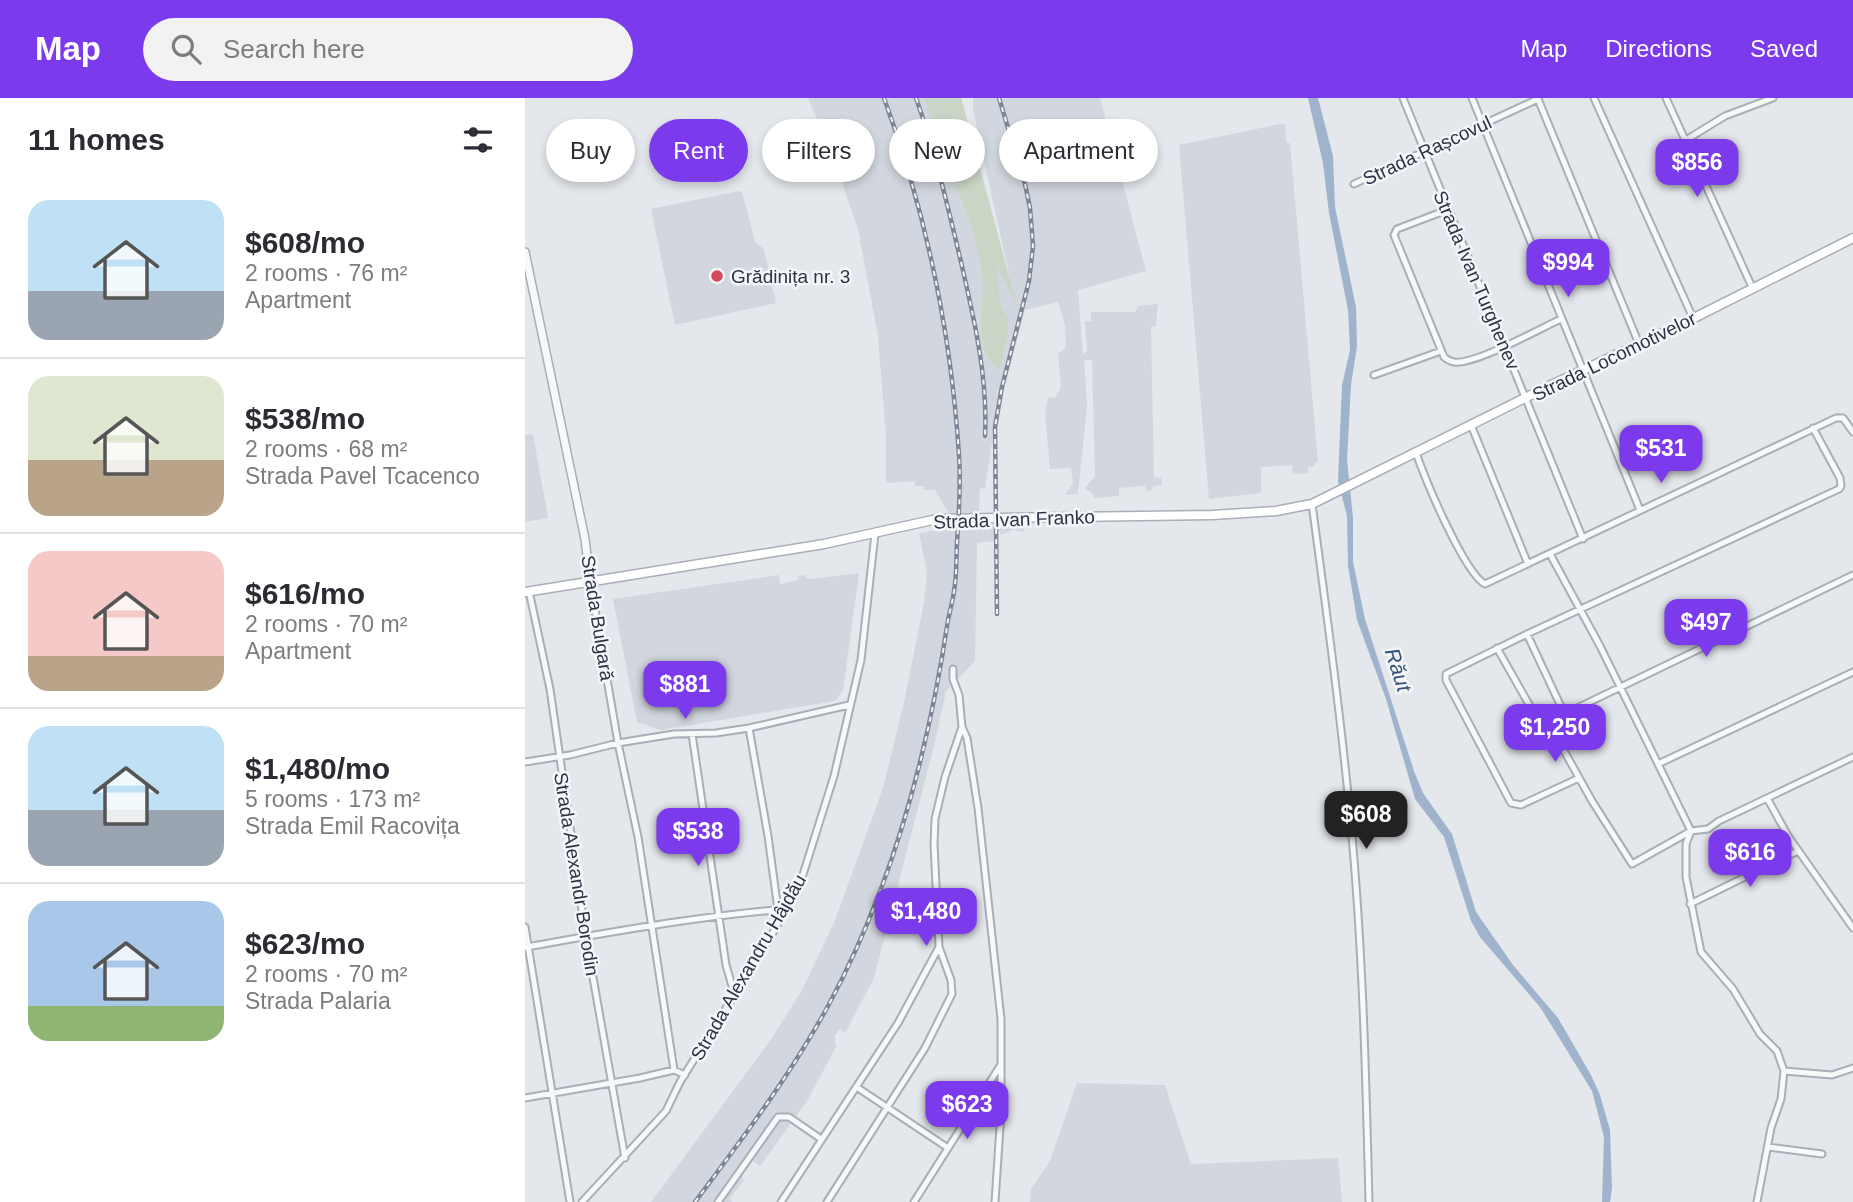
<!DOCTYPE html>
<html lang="en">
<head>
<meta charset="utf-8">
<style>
	:root { --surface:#fff; --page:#f2f2f3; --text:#2b2b33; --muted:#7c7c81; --line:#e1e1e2; --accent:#7c3aed }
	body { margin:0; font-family:Arial,sans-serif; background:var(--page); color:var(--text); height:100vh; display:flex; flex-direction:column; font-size:26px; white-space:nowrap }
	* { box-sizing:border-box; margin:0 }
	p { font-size:23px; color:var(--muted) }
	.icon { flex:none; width:38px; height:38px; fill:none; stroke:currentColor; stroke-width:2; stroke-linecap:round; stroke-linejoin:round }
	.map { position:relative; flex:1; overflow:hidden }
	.panel { display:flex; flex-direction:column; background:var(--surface); width:525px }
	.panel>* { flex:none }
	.hud { position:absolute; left:21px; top:21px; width:665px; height:63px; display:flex; gap:14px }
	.price { position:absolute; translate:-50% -60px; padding:0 16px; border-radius:14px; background:var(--accent); color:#fff; font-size:23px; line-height:46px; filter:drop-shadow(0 2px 4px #0008) }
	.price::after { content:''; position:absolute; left:50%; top:42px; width:21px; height:16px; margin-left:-10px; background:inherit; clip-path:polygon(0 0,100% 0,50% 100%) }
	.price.selected { background:#222; color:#fff }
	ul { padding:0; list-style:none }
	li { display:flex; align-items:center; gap:21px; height:175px; padding:0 28px }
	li+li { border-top:2px solid var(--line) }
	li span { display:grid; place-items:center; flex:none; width:196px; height:140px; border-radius:21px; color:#555 }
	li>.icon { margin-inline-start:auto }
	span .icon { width:84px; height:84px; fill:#fffc; stroke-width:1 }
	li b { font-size:30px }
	h2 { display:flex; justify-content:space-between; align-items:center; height:84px; padding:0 28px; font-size:30px }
	.tag { padding:0 24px; border-radius:32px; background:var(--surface); box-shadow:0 4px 10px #0003; font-size:24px; line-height:63px }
	.tag.selected { background:var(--accent); color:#fff }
	header { display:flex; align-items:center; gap:42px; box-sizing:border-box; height:98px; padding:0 35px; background:var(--accent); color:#fff }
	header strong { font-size:33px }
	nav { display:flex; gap:38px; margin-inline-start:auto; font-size:24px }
	.search { width:490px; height:63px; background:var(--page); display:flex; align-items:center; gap:18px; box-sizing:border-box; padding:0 24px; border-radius:38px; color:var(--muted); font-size:26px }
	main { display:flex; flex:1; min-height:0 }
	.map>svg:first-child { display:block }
	.built { fill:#d2d6de }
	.green { fill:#c9d6c5 }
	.water { fill:#9fb4cc }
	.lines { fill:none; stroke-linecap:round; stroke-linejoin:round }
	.minor-casing { stroke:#a9aeb7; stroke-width:9 }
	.tertiary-casing { stroke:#a9aeb7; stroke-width:10 }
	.secondary-casing { stroke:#a9aeb7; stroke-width:11 }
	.minor { stroke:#f7f8fa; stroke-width:5 }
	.tertiary { stroke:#f7f8fa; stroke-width:7 }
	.secondary { stroke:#fff; stroke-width:8 }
	.rail-casing { stroke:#7d8696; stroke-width:4.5 }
	.rail { stroke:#f4f6f9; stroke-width:2; stroke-dasharray:5; stroke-linecap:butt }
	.poi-dot { fill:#d1495b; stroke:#f4f6f9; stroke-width:2.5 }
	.labels { text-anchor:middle; stroke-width:5; stroke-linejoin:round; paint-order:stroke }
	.street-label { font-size:19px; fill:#2b3445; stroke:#f4f6f9 }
	.poi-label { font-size:19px; fill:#2b3445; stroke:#f4f6f9; text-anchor:start }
	.water-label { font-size:21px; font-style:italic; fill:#34527a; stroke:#f4f6f9 }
</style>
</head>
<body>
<header>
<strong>Map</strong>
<div class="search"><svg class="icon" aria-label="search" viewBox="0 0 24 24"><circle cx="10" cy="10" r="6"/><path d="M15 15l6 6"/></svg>Search here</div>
<nav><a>Map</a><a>Directions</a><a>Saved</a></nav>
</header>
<main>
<section class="panel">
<h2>11 homes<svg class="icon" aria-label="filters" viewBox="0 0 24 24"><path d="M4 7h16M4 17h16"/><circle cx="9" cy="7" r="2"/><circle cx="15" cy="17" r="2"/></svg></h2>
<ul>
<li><span style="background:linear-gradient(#bfe0f5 65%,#9aa5b1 0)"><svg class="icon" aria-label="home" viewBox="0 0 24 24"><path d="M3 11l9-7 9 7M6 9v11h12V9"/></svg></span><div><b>$608/mo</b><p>2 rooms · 76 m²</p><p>Apartment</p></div></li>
<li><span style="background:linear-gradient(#dfe7d0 60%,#b9a48a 0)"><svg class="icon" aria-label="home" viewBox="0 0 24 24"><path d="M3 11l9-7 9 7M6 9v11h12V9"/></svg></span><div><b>$538/mo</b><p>2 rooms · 68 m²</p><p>Strada Pavel Tcacenco</p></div></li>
<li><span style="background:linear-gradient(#f6c9c9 75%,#b9a48a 0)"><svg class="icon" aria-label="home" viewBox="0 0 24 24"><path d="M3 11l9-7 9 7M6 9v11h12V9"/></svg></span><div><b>$616/mo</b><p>2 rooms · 70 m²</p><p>Apartment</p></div></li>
<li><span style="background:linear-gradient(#bfe0f5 60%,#9aa5b1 0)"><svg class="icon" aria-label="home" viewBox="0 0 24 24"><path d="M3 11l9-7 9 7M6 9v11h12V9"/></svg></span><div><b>$1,480/mo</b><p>5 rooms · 173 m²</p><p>Strada Emil Racovița</p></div></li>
<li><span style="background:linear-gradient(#a9c7e8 75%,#8fb573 0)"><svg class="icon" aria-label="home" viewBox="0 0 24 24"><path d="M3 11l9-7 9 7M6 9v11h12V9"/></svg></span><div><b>$623/mo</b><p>2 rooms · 70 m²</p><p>Strada Palaria</p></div></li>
</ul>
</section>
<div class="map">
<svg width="1328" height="1104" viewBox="0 0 1328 1104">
	<rect width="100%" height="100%" fill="#e4e7ec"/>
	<path class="built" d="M283,0H436L486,185L448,12V0H575L621,173L553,192L558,257L562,252L560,223H566V214H610L613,208L633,206L631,228L626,229L629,379L636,380L637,387L628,388L627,392L621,393L620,388L594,390V398L569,400L567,395L560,390L570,378L567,262H559L562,308L553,396L540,397L548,385L546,370L525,371L520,315L523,300L531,299L536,289L533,256L541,249L540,227L533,204L500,212L470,323L460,391L455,390L453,429H499V434L489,432L475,437V433L469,434V443L452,445L450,563L421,593L411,640L349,880L320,935L314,931L309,939L311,940L309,944L312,947L282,1003L235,1068L226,1062L216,1077L219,1083L205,1100L207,1104H126L245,943L276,894L309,825L358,690L378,609L399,505L402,475L394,435L423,431V414L410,392H399V388H390V383L361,385V338L353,238L333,131L306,53Z
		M760,25L761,45H765L793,364L790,365V368L783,369V375L768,376L767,367L736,369V395L684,401L654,47Z
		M214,93L217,94L230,144L239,151L251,205L150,227L126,111Z
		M8,336L23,420L0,424V337Z
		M334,475L318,593L310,603L136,632L112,624L88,501L254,477L255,486L273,482V478L280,477L281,480L287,481Z
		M552,985L640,987L666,1066L813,1060L817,1104H505L506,1091L525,1063Z"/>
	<path class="green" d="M400,0H436L492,208L471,166L476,209L483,219V238L474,271C447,251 459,214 458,185C456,147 440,112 427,77C418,51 409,26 400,0Z"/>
	<path class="water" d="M783,0H793L808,58L810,109L831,209L832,248L826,287L822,362L828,420V464L840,521L889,673L898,695L927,736L951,814L988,867L1033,920L1066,977L1075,997L1085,1032L1087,1090L1085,1104H1077L1079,1039L1067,993L1015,909L955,839L946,823L919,739L890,701L861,601L832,522L823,468L822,418L813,383L817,287L825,252L823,212L804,115L798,65Z"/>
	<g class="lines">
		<defs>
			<path id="minor" d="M878,0L1058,441
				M947,0L1115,412
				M1069,0L1168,220
				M1141,0L1227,189
				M1013,1L1114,246
				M1161,42L1200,18L1248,0
				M829,86L1013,1
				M922,112L872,131L869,137L919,259C923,262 923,263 929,264C950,267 1014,231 1036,221
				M849,277L916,253
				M946,327L1003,466
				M891,354C898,378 940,476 960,486L1311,320H1318L1328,334
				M787,406C802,517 817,627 827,738C838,860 841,982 844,1104
				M1025,456L1075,548L1166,733L1161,746V779L1176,854L1208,891L1235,936L1252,953L1259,973L1256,1001L1246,1030L1232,1104
				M65,483L93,645L113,739L149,972
				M4,493L25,591L61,840L100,1060
				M1002,536L1039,615
				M972,550L1010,617L1015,622L1023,624L1067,703L1107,766L1166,733L1183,731L1194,723L1328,659
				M1023,624L1328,477
				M437,629L442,640L453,710L476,921V1014L470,1104
				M224,630L243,738L253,812
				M167,636L201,867L209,895
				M0,664L45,657L93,645L149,636L191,635L224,630L324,607
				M1133,666L1328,574
				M1054,680L996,707L986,705L921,582V576L1002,536L1314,391L1316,388L1315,380L1288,330
				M1242,700L1263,738L1328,830
				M1165,806L1273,753
				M0,829L45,1104
				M1,849C87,834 174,818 261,811
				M1259,973L1307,977L1328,970
				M333,990L423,1050
				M0,1000L115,980L149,972L160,977
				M1243,1049L1297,1056
				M57,1104L141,1013L155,984L246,838L275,786L309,678L336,562L350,436
				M193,1104L253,1019H264L296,1041
				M256,1104L373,925L414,849
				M302,1104L400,950L427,896L426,882L414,849L409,746L410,721L420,679L437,629L434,597L428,581V571
				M389,1104L475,968"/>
			<path id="tertiary" d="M0,154L60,441L65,483"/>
			<path id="secondary" d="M0,494L299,446L412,421L687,417L751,413L787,406L1024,288L1159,225L1328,140"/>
		</defs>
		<use href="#minor" class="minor-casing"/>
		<use href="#tertiary" class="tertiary-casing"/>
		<use href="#secondary" class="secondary-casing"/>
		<use href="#minor" class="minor"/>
		<use href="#tertiary" class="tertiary"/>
		<use href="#secondary" class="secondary"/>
		<defs>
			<path id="rail" d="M391,0C410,54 423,109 436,164C449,221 463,279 460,338
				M472,516L470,329L477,289L504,183L508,148L505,110L500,86L474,0
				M170,1104C217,1041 265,978 303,908C368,788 403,656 423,522C425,512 428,502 429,493C432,477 431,461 432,445C434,416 436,386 434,357C426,234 401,115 359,0"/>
		</defs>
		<use href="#rail" class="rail-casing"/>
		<use href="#rail" class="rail"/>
	</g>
	<circle class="poi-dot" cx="192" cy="178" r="7"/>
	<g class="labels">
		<g class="street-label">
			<text transform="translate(902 52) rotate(-25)" y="7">Strada Rașcovul</text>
			<text transform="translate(952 182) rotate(67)" y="7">Strada Ivan Turghenev</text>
			<text transform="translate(1089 258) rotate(-26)" y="7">Strada Locomotivelor</text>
			<text transform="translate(489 421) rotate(-2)" y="7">Strada Ivan Franko</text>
			<text transform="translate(73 520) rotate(81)" y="7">Strada Bulgară</text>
			<text transform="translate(52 776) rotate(81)" y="7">Strada Alexandr Borodin</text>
			<text transform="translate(223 869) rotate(-60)" y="7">Strada Alexandru Hâjdău</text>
		</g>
		<g class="poi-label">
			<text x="206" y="185">Grădinița nr. 3</text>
		</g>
		<g class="water-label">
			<text transform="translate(873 572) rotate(72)" y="7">Răut</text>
		</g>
	</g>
</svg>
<b class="price" style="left:1172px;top:101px">$856</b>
<b class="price" style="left:1043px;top:201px">$994</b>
<b class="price" style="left:1136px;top:387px">$531</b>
<b class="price" style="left:1181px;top:561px">$497</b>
<b class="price" style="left:160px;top:623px">$881</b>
<b class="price" style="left:1030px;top:666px">$1,250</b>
<b class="price selected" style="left:841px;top:753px">$608</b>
<b class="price" style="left:173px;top:770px">$538</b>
<b class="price" style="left:1225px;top:791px">$616</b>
<b class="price" style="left:401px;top:850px">$1,480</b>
<b class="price" style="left:442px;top:1043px">$623</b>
<div class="hud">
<a class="tag">Buy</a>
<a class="tag selected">Rent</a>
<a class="tag">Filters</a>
<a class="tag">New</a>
<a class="tag">Apartment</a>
</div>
</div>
</main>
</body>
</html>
